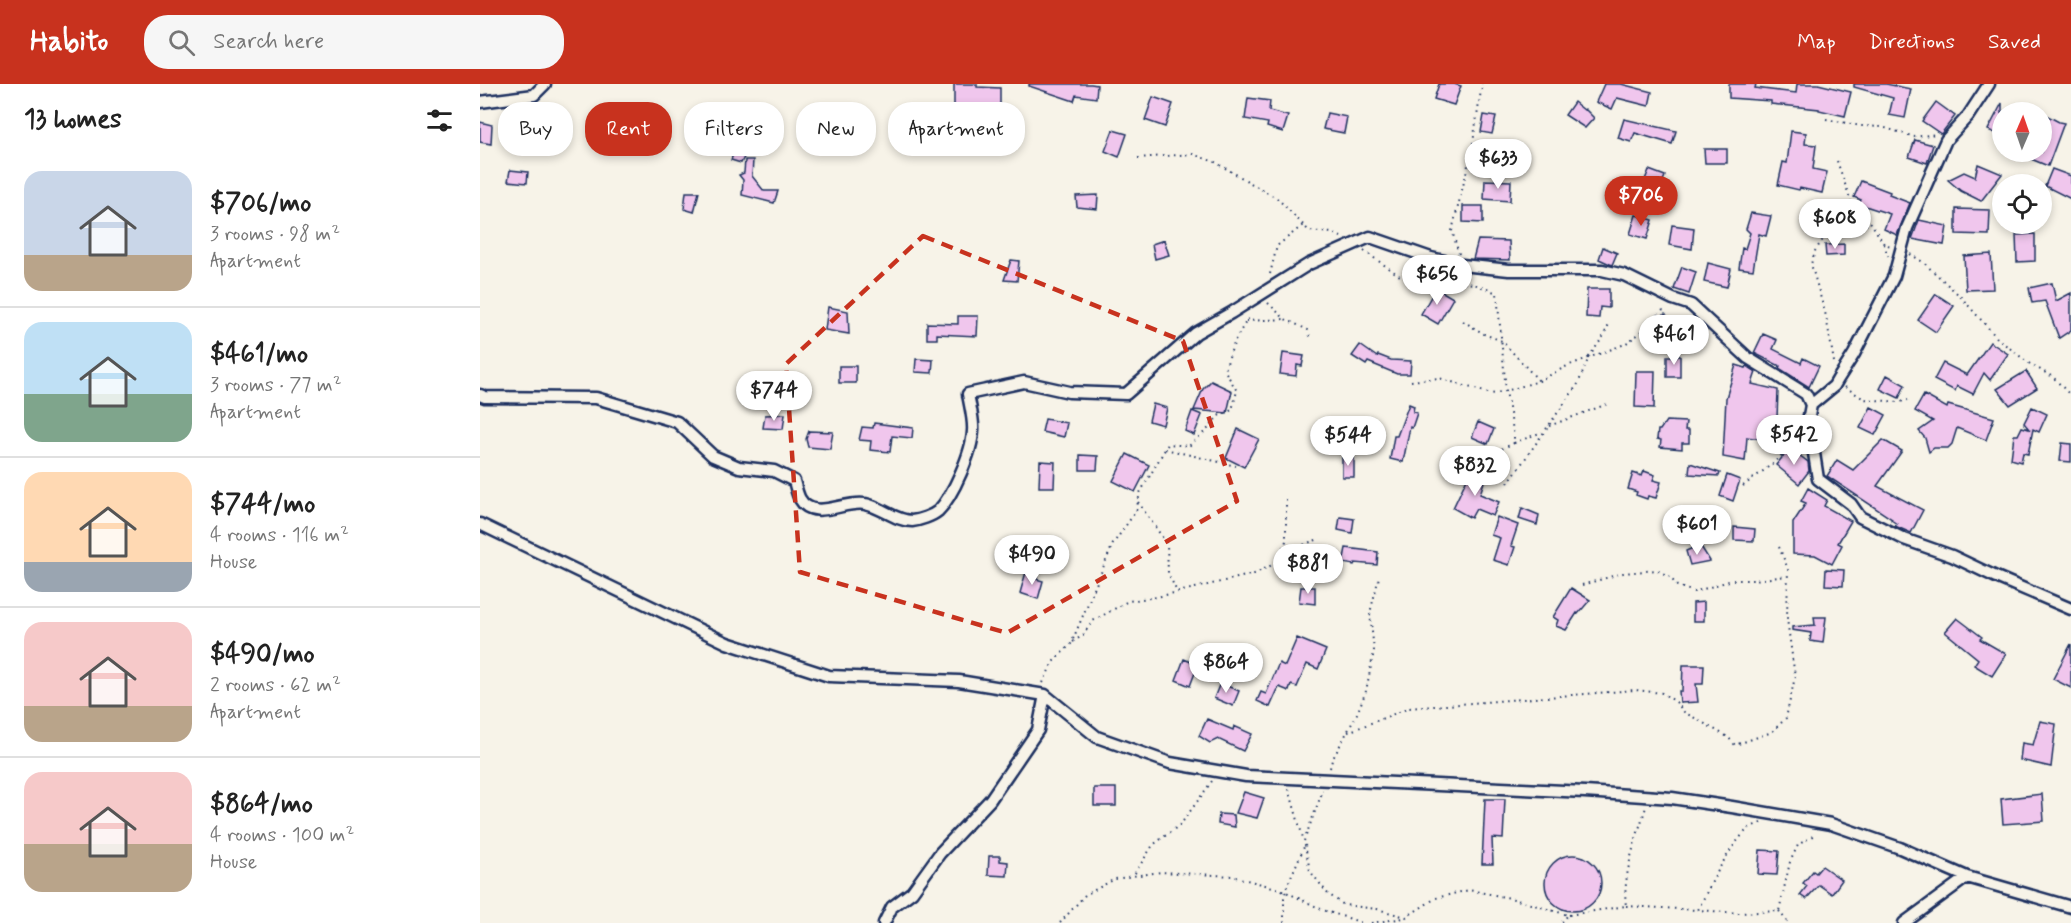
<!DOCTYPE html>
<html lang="en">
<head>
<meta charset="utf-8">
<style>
	:root { --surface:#fff; --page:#f6f6f6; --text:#222; --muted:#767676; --line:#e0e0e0; --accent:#c8321e }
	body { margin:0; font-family:Mynerve,sans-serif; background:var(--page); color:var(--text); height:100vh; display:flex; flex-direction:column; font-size:22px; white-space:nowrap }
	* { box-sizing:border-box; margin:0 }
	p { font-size:20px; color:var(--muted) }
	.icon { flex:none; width:33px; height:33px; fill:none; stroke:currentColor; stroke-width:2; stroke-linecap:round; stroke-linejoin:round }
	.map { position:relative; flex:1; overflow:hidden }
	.details { display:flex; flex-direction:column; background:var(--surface); width:480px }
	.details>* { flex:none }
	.banner { position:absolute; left:18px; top:18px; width:570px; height:54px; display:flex; gap:12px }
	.needle { width:39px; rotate:2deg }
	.tools { position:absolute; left:1512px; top:18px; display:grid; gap:12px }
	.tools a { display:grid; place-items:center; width:60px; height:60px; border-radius:50%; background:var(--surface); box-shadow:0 3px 9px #0003; font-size:30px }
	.price { position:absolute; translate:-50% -51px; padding:0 14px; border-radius:21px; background:#fff; color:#222; font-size:20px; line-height:39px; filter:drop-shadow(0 2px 3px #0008) }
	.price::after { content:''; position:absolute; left:50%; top:36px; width:18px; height:14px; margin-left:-9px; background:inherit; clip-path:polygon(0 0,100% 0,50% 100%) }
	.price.active { background:var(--accent); color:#fff }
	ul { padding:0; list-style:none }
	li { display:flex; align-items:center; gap:18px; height:150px; padding:0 24px }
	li+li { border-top:2px solid var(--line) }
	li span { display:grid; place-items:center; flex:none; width:168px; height:120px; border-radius:18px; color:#555 }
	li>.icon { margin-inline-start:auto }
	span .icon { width:72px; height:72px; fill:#fffc; stroke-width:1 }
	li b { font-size:26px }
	h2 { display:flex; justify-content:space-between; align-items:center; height:72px; padding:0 24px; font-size:26px }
	.chip { padding:0 21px; border-radius:24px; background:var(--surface); box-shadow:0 3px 9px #0003; font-size:21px; line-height:54px }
	.chip.active { background:var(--accent); color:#fff }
	header { display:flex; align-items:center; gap:36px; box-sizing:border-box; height:84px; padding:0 30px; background:var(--accent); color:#fff }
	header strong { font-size:28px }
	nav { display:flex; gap:33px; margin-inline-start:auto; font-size:21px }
	.search { width:420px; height:54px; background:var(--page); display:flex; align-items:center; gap:15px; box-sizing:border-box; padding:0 21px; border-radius:24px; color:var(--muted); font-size:22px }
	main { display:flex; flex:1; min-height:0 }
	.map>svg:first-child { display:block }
	.building { fill:#f0c6ed; stroke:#1b2f5e; stroke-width:1.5 }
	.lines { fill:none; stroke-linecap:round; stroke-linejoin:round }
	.street-casing { stroke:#1b2f5e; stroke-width:15 }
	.path { stroke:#1b2f5e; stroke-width:2; stroke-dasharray:1.5 4.5; stroke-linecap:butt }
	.street { stroke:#f7f3e8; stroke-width:10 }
	.marked { fill:none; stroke:#c8321e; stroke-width:4.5; stroke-dasharray:12 8; stroke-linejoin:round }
</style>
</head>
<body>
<header>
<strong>Habito</strong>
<div class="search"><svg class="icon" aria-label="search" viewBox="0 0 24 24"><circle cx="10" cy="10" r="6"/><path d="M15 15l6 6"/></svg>Search here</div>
<nav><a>Map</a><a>Directions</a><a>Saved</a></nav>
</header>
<main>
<section class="details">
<h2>13 homes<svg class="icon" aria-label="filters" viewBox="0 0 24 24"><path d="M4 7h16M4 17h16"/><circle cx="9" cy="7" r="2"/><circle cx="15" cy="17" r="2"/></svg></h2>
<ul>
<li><span style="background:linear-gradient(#c9d6e8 70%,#b9a48a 0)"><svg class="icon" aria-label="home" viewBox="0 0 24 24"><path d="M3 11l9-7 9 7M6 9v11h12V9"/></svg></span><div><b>$706/mo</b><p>3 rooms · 98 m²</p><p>Apartment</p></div></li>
<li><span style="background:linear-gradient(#bfe0f5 60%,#7fa58c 0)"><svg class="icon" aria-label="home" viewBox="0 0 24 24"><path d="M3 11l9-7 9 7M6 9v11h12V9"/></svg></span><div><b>$461/mo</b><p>3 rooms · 77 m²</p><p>Apartment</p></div></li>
<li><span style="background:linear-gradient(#ffd9b3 75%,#9aa5b1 0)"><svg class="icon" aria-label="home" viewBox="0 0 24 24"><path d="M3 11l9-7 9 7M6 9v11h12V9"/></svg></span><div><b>$744/mo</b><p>4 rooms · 116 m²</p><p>House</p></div></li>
<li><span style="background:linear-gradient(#f6c9c9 70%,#b9a48a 0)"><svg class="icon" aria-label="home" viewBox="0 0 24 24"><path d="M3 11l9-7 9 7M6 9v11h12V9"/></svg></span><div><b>$490/mo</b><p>2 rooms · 62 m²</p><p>Apartment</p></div></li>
<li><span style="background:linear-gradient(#f6c9c9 60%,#b9a48a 0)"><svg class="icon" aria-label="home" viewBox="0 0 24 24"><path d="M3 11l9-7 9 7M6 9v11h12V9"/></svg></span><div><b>$864/mo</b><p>4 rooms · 100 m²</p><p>House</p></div></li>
</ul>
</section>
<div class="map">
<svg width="1591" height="839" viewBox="0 0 1591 839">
	<rect width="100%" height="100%" fill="#f7f3e8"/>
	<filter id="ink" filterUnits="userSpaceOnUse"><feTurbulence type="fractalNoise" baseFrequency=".0167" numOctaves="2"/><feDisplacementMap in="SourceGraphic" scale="12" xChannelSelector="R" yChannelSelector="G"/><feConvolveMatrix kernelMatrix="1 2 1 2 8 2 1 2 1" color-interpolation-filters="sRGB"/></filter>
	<g filter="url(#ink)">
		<path class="building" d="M474,0H497V3L520,4V30H509V22H474Z
			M549,0H611L617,1L616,14L596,11L594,17L549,2Z
			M959,0H974L981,2L974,21L954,15Z
			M1124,0H1141L1172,8L1169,22L1137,14L1132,25L1116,18Z
			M1249,0H1276L1275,4L1316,9L1317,0H1338L1371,8L1365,32L1339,26V25L1291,20V17L1249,14Z
			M1374,0H1406L1431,5L1425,34L1409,31L1413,14L1374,3Z
			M673,13L693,20L685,43L665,36Z
			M768,14L790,17L789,27L808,32L803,48L787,43L788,39L765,35Z
			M1094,18L1104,26L1105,25L1114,34L1105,44L1085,31Z
			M1456,18L1475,32L1461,50L1442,37Z
			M1522,19V52L1508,46Z
			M847,29L867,33L864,49L843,45Z
			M1562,29L1579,38L1584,39L1568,82L1551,75L1554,68H1562Z
			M1004,31L1016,33L1012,50L1001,48Z
			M1144,35L1196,47L1192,60L1155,49L1151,58L1138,54Z
			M0,38L12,41L11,60L0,58Z
			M271,38L288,57L281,67L272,58L261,79L251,76L259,52Z
			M633,46L647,50L639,73L625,67Z
			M1311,47L1326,49L1325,60L1336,61L1333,85L1347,88L1342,109L1320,104L1319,106L1298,101L1303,78L1307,79Z
			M1435,56L1453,61L1447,79L1429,73Z
			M1224,65H1247V79H1225Z
			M265,76H273L272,92L284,107H298L294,119L262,111L263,96L259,91L264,89Z
			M1498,80L1522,90L1501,117L1481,107L1468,96L1484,88L1495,93Z
			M1572,85L1591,92V115L1565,102Z
			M30,86L48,88L47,99L28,97Z
			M1169,86L1185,92L1176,115L1160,108Z
			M1005,96L1031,97L1030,117L1004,115Z
			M1381,97L1410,108L1409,111L1430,119L1417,151L1404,145L1410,130L1379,120L1381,116L1374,113Z
			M206,108H219L214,128L204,125Z
			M618,111L617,125L597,123L596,112Z
			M983,122H1003V139L983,138Z
			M1476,125L1510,126L1509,151L1476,150Z
			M1271,129L1291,132L1286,152L1279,150L1273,186L1259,184L1262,164L1265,165L1270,149L1266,145Z
			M1156,131L1173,136L1167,155L1150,150Z
			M1439,136L1467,142L1464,161L1432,155Z
			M1192,141L1214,144L1212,165L1189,161Z
			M1555,150V177L1537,178L1536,151Z
			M684,156L689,171L675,175L672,160Z
			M998,156L1029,157L1030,176L993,175Z
			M1364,160V171L1346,172L1345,161Z
			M1123,163L1137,169L1132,181L1119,175Z
			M1511,170L1513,205L1486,206L1484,172Z
			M531,176L539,177L537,197L524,196Z
			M1228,179L1251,185L1247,203L1224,198Z
			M1202,183L1216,188L1209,210L1194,205Z
			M1572,199L1576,217L1591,209V246L1579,254L1565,217L1552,219L1549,204Z
			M956,204L973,214L958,240L941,230Z
			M1107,205H1129V224L1120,223L1119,234L1106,233Z
			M1456,210L1474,222L1456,248L1438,236Z
			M348,223L368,227L369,250L345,246Z
			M1185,230L1198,242L1184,257L1170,245Z
			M478,232H498L497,252L457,250V255H447V239L478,240Z
			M1283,250L1297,256L1293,265L1321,279L1323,274L1339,282L1329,303L1299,284L1300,282L1274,269Z
			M1510,258L1528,270L1510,296L1504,289L1493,310L1477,302L1475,307L1454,296L1463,279L1487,291Z
			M880,261L897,273L898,271L911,276L931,277L930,290H917L888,278L886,281L872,272Z
			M803,269L824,272L822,282L817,281L816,292L800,290Z
			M1187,272H1200V293H1187Z
			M436,275L453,276L452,289L435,288Z
			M1256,281L1266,284L1267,282L1276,288L1272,300L1298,306L1297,335L1300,336L1297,357L1267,353L1265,377L1243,373L1246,314Z
			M359,282H376V299H359Z
			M1156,287H1175L1174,324L1155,323Z
			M1546,287L1557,304L1530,321L1517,305Z
			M1407,291L1425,301L1419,314L1400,305Z
			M731,297L752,307L747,329L714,326L723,305Z
			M1444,311L1467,324L1468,321L1514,334L1506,356L1477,344L1472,360L1468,364H1454L1449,368L1445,354L1439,347L1453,337L1435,327Z
			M673,320L687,324L683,341L669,337Z
			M929,320L934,322L933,328L937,329L932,344L930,343L923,378L910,375L914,352H917Z
			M1391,323L1406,331L1395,351L1380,344Z
			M1552,323L1567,330L1559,348L1553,345L1548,370L1543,369L1541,378L1531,375L1534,351H1538L1542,343L1549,345L1544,339Z
			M712,327L722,331L714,351L705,347Z
			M305,330L303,345L283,344L285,331Z
			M565,335L587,339L584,353L562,348Z
			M1186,337L1206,338L1205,346H1209V359H1202V365L1180,363L1181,356L1177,355L1178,346H1180Z
			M998,338L1014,345L1008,360L992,353Z
			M394,339L433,344L432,354L412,352L410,368L390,366L391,357L379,356L382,343L393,344Z
			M758,345L779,355L764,383L746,374Z
			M329,347L353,348L350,365L328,363L326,355Z
			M1403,356L1422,367L1397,402L1443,426L1431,449L1415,442L1417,440L1411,436L1412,435L1347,392L1357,376L1373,386Z
			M1582,359L1591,360V378L1580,377Z
			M1310,364L1328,378L1329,387L1319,400L1296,381Z
			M647,370L669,381L655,408L633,397Z
			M600,371L618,372L617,386H600Z
			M862,373H874V393H862Z
			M560,377L575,378L574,403H559Z
			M1210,379L1240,389L1239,392L1209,390Z
			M991,386L1006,392L1000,410L1019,418L1013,432L996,425L991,434L973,424Z
			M1164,387L1175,391L1173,396L1181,398L1176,414L1168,412L1167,415L1156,411L1157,408L1148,405L1153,389L1162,392Z
			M1247,391L1260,396L1253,417L1240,412Z
			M1328,404L1347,416L1344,422L1371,437L1358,459L1362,461L1352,480L1335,471L1313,470V439L1326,419L1321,417Z
			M1042,424L1059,431L1057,441L1039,435Z
			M1235,432L1249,442L1241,453L1229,444Z
			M860,433L874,435L872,449L858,446Z
			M1017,433L1038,441L1031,462L1035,463L1029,481L1013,476L1020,454L1011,451Z
			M1254,443L1275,445L1274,457L1254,456Z
			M1220,461L1230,477L1210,481L1206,467Z
			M866,464L898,468L897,481L875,479L874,481L863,479Z
			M1346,485L1364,486L1363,502L1345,501Z
			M546,488L558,491L556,495L563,497L558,515L540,509Z
			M821,503H835V520L819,518Z
			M1091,504L1110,516L1098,530L1097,529L1086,546L1076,542L1078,536L1073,533Z
			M1224,518V537H1213V519Z
			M1334,533H1346L1343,559L1330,557L1331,549L1312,546V543L1335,541Z
			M1477,534L1502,553L1500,555L1526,570L1512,592L1494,581L1498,575L1465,548Z
			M817,554L846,566L838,585L827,580L817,603L811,601L809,607L799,603L790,623L777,617L781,608L786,610L799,579L805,582Z
			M1591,560V604L1573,595Z
			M704,575L718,581L710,602L696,596Z
			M1203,581H1224L1223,600H1216L1218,618L1200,619L1199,607H1202Z
			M740,599L759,607L753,622L734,614Z
			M727,635L753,646L754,642L772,650L763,667L738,655L730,659L719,652Z
			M1560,637L1576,640L1571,683L1540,676L1542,659L1553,661Z
			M614,704H636V722H614Z
			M764,708L784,714L777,734L756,729Z
			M1562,710L1564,737L1523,740L1521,715Z
			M1005,715H1025L1023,755L1012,754L1013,780H1002Z
			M739,730L754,731L755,743L738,740Z
			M1280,766L1299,767L1297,791L1278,790Z
			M1065 799a28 28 0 1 1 56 0a28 28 0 1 1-56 0Z
			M509,772H520V777L528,778L527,792L508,791Z
			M1342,782L1362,796L1352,810L1339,801L1326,815L1320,811L1327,802L1323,799L1333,787L1336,789Z"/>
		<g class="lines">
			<defs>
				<path id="street" d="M1509,0L1488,32L1466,56L1427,144L1414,192L1374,270L1358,295L1354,302L1331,321L1325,353L1333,363L1338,395L1371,420L1380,433L1424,455L1472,472L1516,493L1591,525
					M0,18L54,11L65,0
					M0,311L5,313L116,314L197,338L233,372L259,383L294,387L314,397C316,403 317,410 320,415C333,438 365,416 385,420C402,423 415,437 432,437C440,436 452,432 458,427C473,412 492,368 493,347C494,336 490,322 488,310L544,298L589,308L646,310L716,249L751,229L829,180L890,153L951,174L982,181L1029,186H1122L1144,191L1193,215L1211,221L1268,274L1326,310L1331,321
					M0,440L247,559L349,592L479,597L565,611L617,653L690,679L766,692L1105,708L1192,714L1252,723L1351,740L1420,764L1487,793L1591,823
					M404,839L412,823L432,808L460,769L510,716L558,646L565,611
					M1424,839L1487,793"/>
			</defs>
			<use href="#street" class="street-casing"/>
			<path class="path" d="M1346,35L1381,42L1402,43L1435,53L1456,50
				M658,74L712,70L735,78L798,115L829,147L853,149L861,153
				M1357,77L1374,126L1391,139L1404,160L1411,162
				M1404,160L1408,172
				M884,167L920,192L994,200L1017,209L1026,307L1034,352V359L1013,369
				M979,170L972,147L992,65L1002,0
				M1430,170L1443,178L1480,212L1518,255L1550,280L1573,293L1591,312
				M790,190L797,162L823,141
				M788,219L805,235L828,246L831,255
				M766,237L805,235
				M983,237L1004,250L1022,257L1059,297
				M1354,278L1346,232L1331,180L1335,167L1344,154L1391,139
				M931,297L959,294L1011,310L1026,307L1059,297L1087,282L1145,260L1163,247L1186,223
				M1365,303L1384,315L1419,318L1428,316
				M1069,342L1130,319
				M1034,359L1062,348
				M685,365L756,382
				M1028,399L1098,300L1109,273L1123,253L1130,238
				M1263,402C1282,388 1301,375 1315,355
				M658,418L687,460L688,489L697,508
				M799,478L825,460L839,455
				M1102,501L1143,489L1177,486L1190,493L1197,502L1214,508L1252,496H1274L1307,492
				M593,558L603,551L613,537L648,517L677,513L774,490L796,479L806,457V413
				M563,599L573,578L591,560L633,460L656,427L660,409L688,360L709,362L730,343L738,332L752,326L757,307L745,287C750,266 758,248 771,231
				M868,648L929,624L1155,606L1182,609L1196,618L1204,628L1248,653L1255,661L1292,648L1306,634L1315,593L1307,535L1308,485L1299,463
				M850,684L852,676L876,632L886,607L894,567L890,529L899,493
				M732,697L701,740L673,761L653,792L681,788L752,792L800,805L843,826L883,839
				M809,705L823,754
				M1281,739C1277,741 1271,742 1268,745C1248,764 1230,801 1218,826L1259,829L1299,827L1310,778L1318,761L1336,750
				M824,757L843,706
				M825,761L830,787L848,810L864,821L897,825L926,833L956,814L989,806L1030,814L1088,831L1081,839
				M1146,822L1218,826
				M1299,827L1308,839
				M1089,831L1146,822C1142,792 1157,752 1166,723
				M580,839L605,811L635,795L653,792
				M804,839V814L807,802L824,763
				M891,839L924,834"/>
			<use href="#street" class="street"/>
		</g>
	</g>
	<path class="marked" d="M443,152L703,257L757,417L527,549L320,488L306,280Z"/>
</svg>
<div class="tools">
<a><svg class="needle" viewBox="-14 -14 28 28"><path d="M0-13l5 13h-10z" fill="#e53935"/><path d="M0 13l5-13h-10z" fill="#767676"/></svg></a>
<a><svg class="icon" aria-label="locate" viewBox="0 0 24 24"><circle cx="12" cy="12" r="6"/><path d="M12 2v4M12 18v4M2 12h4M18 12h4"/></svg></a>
</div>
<b class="price" style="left:1018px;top:106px">$633</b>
<b class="price active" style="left:1161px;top:143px">$706</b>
<b class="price" style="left:1355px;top:166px">$608</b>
<b class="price" style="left:957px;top:222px">$656</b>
<b class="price" style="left:1194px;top:282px">$461</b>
<b class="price" style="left:294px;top:338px">$744</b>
<b class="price" style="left:1314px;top:382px">$542</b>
<b class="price" style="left:868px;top:383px">$544</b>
<b class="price" style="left:995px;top:413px">$832</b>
<b class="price" style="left:1217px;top:472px">$601</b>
<b class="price" style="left:552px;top:502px">$490</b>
<b class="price" style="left:828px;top:511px">$881</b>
<b class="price" style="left:746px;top:610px">$864</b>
<div class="banner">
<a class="chip">Buy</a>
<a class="chip active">Rent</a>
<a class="chip">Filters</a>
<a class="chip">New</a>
<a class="chip">Apartment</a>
</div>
</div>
</main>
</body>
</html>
